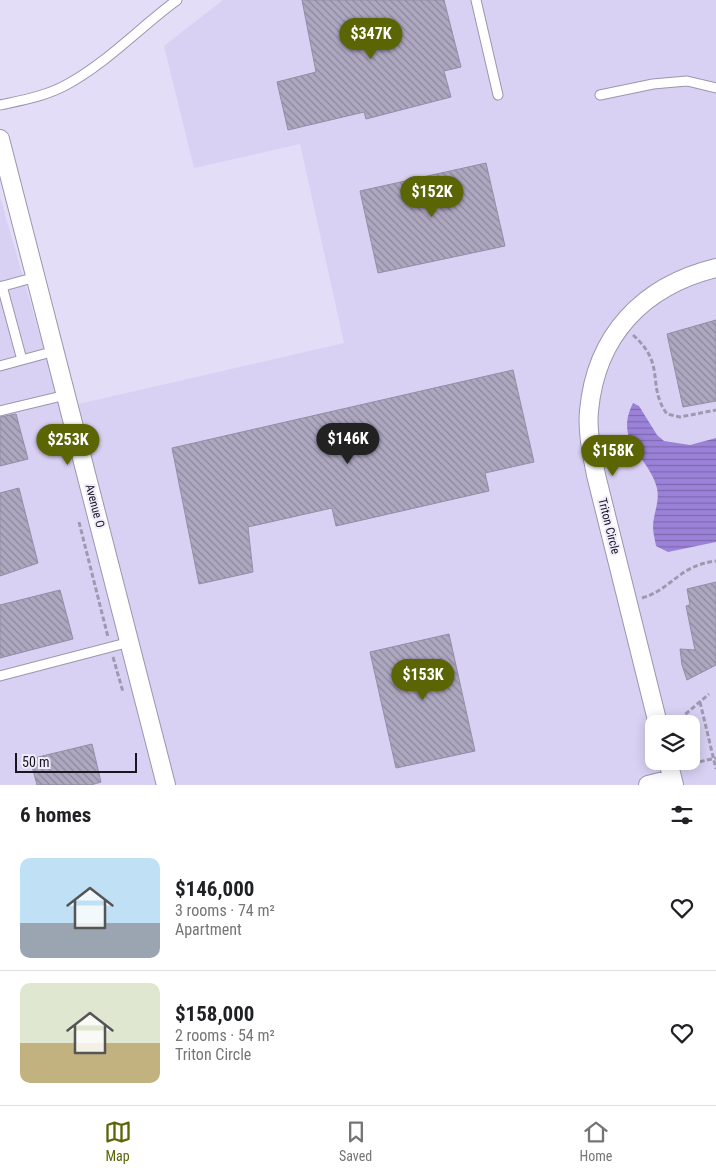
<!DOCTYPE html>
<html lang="en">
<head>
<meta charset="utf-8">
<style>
	:root { --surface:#fff; --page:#f6f6f6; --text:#202124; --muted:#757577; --line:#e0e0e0; --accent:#5c6504 }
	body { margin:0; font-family:"Roboto Condensed",sans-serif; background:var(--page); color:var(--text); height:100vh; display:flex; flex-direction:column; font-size:19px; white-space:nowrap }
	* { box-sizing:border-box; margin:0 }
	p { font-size:16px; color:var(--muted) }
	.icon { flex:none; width:28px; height:28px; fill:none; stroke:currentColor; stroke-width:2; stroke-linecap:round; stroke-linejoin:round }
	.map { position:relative; height:785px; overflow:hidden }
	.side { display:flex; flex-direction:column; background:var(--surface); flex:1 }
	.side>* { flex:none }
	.tools { position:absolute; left:645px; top:715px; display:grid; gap:10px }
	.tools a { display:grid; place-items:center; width:55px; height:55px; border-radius:10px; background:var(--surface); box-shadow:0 2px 12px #0003; font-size:25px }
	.scale { position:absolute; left:15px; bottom:12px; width:122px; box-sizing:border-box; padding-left:5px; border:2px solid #191620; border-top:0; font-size:14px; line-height:18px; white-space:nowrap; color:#191620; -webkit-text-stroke:4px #f0ecfc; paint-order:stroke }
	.price { position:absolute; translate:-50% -42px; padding:0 11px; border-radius:18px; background:var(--accent); color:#fff; font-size:16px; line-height:32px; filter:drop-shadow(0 1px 2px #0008) }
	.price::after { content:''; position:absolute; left:50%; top:30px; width:15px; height:11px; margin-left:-8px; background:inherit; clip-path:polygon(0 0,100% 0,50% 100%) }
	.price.active { background:#222; color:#fff }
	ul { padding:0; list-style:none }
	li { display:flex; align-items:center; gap:15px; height:125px; padding:0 20px }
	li+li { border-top:1px solid var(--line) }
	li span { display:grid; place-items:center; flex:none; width:140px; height:100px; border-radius:10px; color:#555 }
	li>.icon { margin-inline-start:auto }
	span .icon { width:60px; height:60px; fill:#fffc; stroke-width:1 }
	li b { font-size:21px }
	h2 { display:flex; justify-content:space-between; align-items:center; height:60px; padding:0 20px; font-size:21px }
	.tab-bar { display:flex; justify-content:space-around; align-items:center; height:70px; border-top:1px solid var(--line); background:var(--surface); font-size:14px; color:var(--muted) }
	.tab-bar a { display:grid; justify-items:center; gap:2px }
	.tab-bar .active { color:var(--accent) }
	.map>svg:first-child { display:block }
	.built { fill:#d9d1f3; fill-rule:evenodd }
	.water { fill:url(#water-rules) }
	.building { fill:url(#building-back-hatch); stroke:#938da6 }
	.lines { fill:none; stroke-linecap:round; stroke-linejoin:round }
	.lane-casing { stroke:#9b95ae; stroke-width:11 }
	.street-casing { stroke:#9b95ae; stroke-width:20 }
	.path { stroke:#9e99af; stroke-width:3; stroke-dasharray:5 2.5; stroke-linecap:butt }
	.lane { stroke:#fff; stroke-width:9 }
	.street { stroke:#fff; stroke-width:18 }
	.labels { text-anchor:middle; stroke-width:4; stroke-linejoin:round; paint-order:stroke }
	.street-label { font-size:12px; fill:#191620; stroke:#f0ecfc }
</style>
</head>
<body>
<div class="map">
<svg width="716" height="785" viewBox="0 0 716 785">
	<defs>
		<pattern id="water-rules" width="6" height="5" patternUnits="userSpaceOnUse" patternTransform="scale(1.25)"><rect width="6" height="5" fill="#9b82d8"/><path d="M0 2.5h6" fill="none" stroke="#7e69af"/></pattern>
		<pattern id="building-back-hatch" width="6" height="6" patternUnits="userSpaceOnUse" patternTransform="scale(1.25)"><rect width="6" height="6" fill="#ada7c0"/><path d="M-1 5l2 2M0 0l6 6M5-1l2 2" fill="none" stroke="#8c879c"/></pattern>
	</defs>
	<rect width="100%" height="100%" fill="#e3ddf8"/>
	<path class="built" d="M223,0H716V785H0V197L61,408L344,343L300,144L194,168L164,46ZM654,724H691V761H654Z"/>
	<path class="water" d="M633,403L639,406L657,435L664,441L690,445L716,438V542L668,552L656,546C655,540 653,533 653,527C653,514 660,502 657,488C649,456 613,443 633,403Z"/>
	<path class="building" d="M302,0H444L461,67L444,71L451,97L366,119L364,112L288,130L277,82L316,72Z
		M486,163L505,246L378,273L360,191Z
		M716,320V401L683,407L667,334Z
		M513,370L534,462L485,473L489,491L336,526L332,508L248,527L253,572L199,584L172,448Z
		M16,414L28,459L0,466V417Z
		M19,488L38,563L0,576V493Z
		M716,582V665L687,680L682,665L680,649L695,650L686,606L690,605L687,589Z
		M60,590L73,639L0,658V605Z
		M449,634L475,751L396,768L370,652Z
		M92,744L101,782L91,785H37L30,759Z"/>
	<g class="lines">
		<defs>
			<path id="lane" d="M476,0L498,95
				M600,95L653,84L687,81L716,88
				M0,105C23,100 46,96 66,85C107,63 140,27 177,0
				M2,286L22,360
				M0,287L36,277
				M0,366L55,351
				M0,411L66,395
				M0,676L130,642"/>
			<path id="street" d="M0,139L166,785
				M658,724L596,475C592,454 587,432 589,411C596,335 643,286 716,268
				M668,761L674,785
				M648,785L672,779"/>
		</defs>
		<use href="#lane" class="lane-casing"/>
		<use href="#street" class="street-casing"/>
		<path class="path" d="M633,335C667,365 646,385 667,414L680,417L716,410
			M79,522L108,637
			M642,598C671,590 679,565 716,561
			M113,657L123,692
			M700,702L716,769
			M674,724L709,694
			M685,765L716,758"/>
		<use href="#lane" class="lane"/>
		<use href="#street" class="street"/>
	</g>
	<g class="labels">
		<g class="street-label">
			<text transform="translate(95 506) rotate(75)" y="4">Avenue O</text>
			<text transform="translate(609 526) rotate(76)" y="4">Triton Circle</text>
		</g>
	</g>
</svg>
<div class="tools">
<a><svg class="icon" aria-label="layers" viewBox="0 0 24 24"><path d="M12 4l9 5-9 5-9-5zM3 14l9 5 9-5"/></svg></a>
</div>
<div class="scale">50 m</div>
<b class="price" style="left:371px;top:60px">$347K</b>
<b class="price" style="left:432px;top:218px">$152K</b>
<b class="price active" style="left:348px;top:465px">$146K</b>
<b class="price" style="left:68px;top:466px">$253K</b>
<b class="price" style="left:613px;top:477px">$158K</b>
<b class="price" style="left:423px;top:701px">$153K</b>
</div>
<section class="side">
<h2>6 homes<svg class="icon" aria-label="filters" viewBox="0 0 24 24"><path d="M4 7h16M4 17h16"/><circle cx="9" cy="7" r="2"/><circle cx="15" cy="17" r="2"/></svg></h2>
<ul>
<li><span style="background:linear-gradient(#bfe0f5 65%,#9aa5b1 0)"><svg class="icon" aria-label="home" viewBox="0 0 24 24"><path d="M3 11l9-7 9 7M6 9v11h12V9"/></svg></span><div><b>$146,000</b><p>3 rooms · 74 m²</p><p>Apartment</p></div><svg class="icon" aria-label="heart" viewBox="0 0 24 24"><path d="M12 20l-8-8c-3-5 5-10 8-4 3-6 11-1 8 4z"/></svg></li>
<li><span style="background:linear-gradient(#dfe7d0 60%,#c2b280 0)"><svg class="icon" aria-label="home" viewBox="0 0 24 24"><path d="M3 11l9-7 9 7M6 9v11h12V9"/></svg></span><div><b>$158,000</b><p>2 rooms · 54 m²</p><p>Triton Circle</p></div><svg class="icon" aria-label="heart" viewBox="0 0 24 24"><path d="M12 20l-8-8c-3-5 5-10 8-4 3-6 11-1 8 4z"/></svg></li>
</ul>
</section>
<nav class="tab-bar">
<a class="active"><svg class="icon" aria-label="map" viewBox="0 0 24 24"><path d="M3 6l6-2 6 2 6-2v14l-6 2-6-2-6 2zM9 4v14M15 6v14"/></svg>Map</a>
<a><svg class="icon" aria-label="saved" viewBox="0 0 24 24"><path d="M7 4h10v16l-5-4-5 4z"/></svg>Saved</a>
<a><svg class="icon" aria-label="home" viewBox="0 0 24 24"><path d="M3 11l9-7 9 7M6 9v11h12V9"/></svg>Home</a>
</nav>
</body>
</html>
